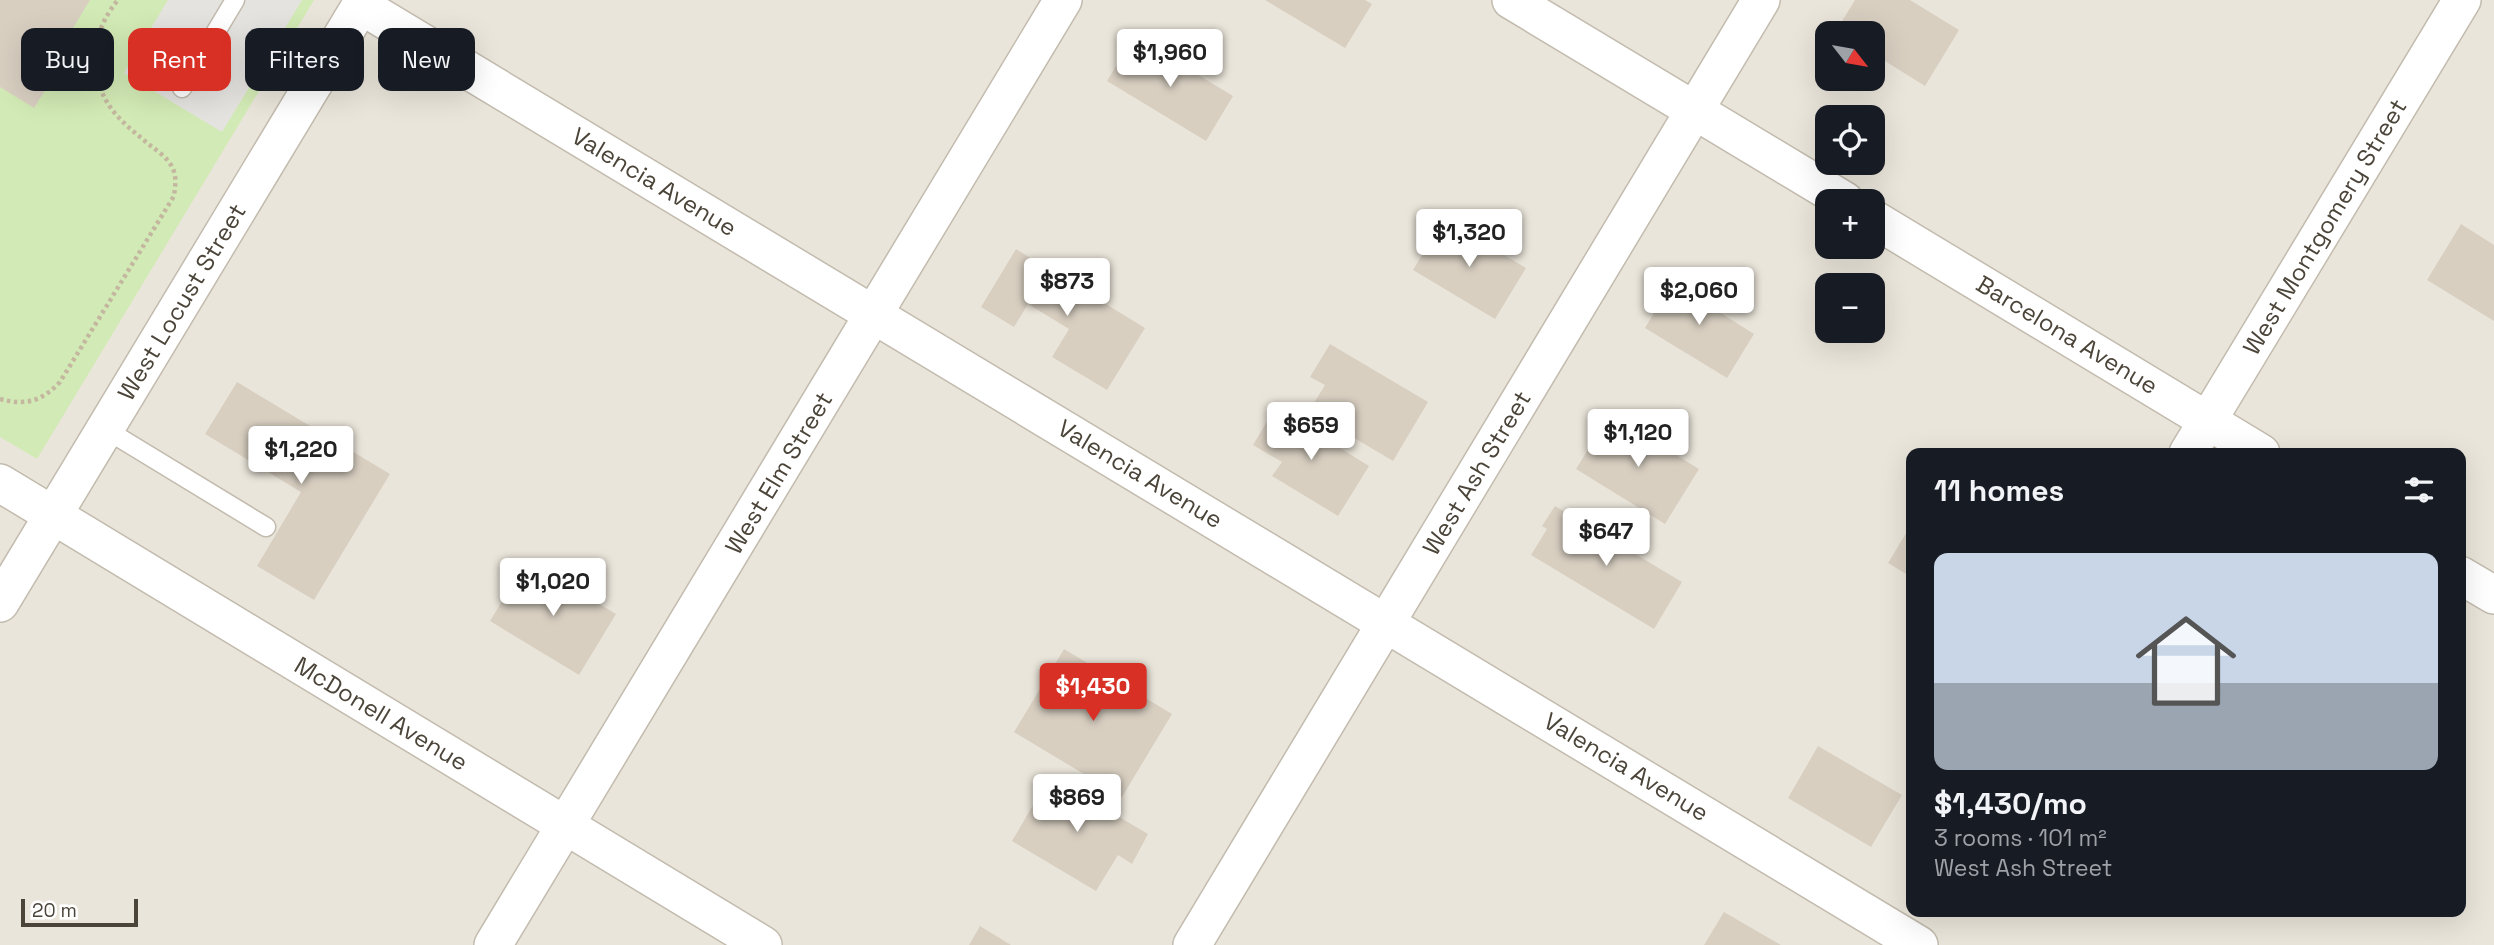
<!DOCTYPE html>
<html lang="en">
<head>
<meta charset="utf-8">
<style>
	:root { --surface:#171b24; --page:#242831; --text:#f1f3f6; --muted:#9ea1a6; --line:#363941; --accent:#d93025 }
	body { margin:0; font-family:"Space Grotesk",sans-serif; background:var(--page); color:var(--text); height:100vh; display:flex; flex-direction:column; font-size:26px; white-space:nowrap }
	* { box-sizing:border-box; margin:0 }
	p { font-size:23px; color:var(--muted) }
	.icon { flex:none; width:38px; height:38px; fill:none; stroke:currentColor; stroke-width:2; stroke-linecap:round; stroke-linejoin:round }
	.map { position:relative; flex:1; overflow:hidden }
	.panel { position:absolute; left:1906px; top:448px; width:560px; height:469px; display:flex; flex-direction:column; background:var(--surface); border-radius:14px; box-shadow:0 7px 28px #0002 }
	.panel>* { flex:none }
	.banner { position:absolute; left:21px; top:28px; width:665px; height:63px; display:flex; gap:14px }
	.needle { width:46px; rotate:121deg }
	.buttons { position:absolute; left:1815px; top:21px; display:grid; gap:14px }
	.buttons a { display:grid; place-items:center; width:70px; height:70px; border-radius:14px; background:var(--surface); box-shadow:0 7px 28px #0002; font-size:35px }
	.scale { position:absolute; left:21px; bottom:18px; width:117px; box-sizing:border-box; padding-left:7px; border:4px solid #4b4439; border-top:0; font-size:19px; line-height:24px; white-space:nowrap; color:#4b4439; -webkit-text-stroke:5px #fff; paint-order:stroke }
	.price { position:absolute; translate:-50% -60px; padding:0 16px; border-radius:7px; background:#fff; color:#222; font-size:23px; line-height:46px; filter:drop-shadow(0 2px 4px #0008) }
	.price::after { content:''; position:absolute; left:50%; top:42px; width:21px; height:16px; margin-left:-10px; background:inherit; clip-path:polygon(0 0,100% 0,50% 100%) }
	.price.active { background:var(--accent); color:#fff }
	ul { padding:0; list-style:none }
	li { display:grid; align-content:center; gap:14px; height:371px; padding:0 28px }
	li+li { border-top:2px solid var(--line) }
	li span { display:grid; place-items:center; height:217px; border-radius:14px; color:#555 }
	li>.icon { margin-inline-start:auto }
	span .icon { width:126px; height:126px; fill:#fffc; stroke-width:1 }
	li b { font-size:30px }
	h2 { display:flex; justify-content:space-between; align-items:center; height:84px; padding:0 28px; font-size:30px }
	.tag { padding:0 24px; border-radius:14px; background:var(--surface); box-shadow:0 7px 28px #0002; font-size:24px; line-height:63px }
	.tag.active { background:var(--accent); color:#fff }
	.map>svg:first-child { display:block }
	.residential { fill:#eae5da; fill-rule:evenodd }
	.green { fill:#d2eab5 }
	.parking { fill:#e5e3e0 }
	.building { fill:#d8cfc1 }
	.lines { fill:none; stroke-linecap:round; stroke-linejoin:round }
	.lane-casing { stroke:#c2bbae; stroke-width:21 }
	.street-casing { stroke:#c2bbae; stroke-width:40 }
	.path { stroke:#c4b79f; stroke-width:4.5; stroke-dasharray:3.5 3.5; stroke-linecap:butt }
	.lane { stroke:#fff; stroke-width:18 }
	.street { stroke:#fff; stroke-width:37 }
	.labels { text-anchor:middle; stroke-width:5; stroke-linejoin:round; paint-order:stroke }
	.street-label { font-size:24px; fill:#4b4439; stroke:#fff }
</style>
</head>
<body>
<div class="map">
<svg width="2494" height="945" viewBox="0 0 2494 945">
	<rect width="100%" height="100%" fill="#f6f3ec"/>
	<path class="residential" d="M0,0H2494V945H0ZM1827,33H1872V79H1827ZM1827,117H1872V163H1827ZM1827,201H1872V247H1827ZM1827,285H1872V331H1827ZM1911,453H2460V912H1911Z"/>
	<path class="green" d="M0,0H314L37,459L0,437Z"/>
	<path class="parking" d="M168,0H302L222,132L124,73Z"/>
	<path class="building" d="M0,0H90L62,46L70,50L34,108L0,87Z
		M1265,0H1365L1372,4L1345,48Z
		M1855,0H1910L1959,30L1925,86L1872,53V33L1836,31Z
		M1134,36L1233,96L1206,141L1107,81Z
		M1443,219L1526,268L1495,319L1413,270Z
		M2461,224L2494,245V321L2427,280Z
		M1016,249L1145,328L1107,390L1052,357L1069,329L1028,304L1014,327L981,307Z
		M1677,275L1721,302L1716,310L1754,334L1727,378L1645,328Z
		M1330,344L1428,402L1393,461L1309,411L1325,385L1310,377Z
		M237,382L390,474L314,600L257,566L301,492L205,434Z
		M1275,408L1369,466L1338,516L1272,476L1282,462L1253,445Z
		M1610,414L1699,469L1665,524L1576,469Z
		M1555,506L1682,582L1654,629L1531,555L1547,529L1542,526Z
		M1911,525V577L1888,563Z
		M527,560L616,614L579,675L490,621Z
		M1064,649L1172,714L1122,797L1014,732Z
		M1818,746L1902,795L1871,847L1788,798Z
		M1050,776L1148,834L1132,864L1118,855L1096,891L1012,841Z
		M1724,912L1781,945H1704Z
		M980,926L1011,945H969Z"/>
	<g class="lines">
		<defs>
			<path id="lane" d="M182,88L235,0
				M105,429L266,527"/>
			<path id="street" d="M1511,0L1845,201
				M360,5L1919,945
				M1872,218L2261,453
				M2188,453L2462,0
				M0,483L763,945
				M2460,575L2494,595
				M0,603L364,0
				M493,945L1063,0
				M1192,945L1761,0"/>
		</defs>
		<use href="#lane" class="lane-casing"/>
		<use href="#street" class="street-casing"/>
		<path class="path" d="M0,399C26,406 42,401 60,382L174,196C175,187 177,178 173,169C169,159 159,152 151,146C118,119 98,104 95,59C94,39 105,15 118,0"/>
		<use href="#lane" class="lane"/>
		<use href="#street" class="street"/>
	</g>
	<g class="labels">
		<g class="street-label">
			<text transform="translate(654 182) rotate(31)" y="8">Valencia Avenue</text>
			<text transform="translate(2325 227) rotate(-59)" y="8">West Montgomery Street</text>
			<text transform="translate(182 302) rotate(-59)" y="8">West Locust Street</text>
			<text transform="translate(2067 335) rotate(31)" y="8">Barcelona Avenue</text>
			<text transform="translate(779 473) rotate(-59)" y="8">West Elm Street</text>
			<text transform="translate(1477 473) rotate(-59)" y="8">West Ash Street</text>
			<text transform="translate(1140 474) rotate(31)" y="8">Valencia Avenue</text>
			<text transform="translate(381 714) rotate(31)" y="8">McDonell Avenue</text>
			<text transform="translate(1626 767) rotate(31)" y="8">Valencia Avenue</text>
		</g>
	</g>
</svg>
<div class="buttons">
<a><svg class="needle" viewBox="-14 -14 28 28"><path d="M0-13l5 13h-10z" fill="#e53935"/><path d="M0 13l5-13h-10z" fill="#9ea1a6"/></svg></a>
<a><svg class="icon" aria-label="locate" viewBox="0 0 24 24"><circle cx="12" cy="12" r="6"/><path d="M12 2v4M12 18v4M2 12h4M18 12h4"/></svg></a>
<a>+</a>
<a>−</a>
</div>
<div class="scale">20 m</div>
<b class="price" style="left:1170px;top:89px">$1,960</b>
<b class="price" style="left:1469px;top:269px">$1,320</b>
<b class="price" style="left:1067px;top:318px">$873</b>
<b class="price" style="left:1699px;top:327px">$2,060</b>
<b class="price" style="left:1311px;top:462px">$659</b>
<b class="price" style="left:1638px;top:469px">$1,120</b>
<b class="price" style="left:301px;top:486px">$1,220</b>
<b class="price" style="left:1606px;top:568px">$647</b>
<b class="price" style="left:553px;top:618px">$1,020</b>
<b class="price active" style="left:1093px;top:723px">$1,430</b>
<b class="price" style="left:1077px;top:834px">$869</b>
<div class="banner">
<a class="tag">Buy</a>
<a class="tag active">Rent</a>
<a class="tag">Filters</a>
<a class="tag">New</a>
</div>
<section class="panel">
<h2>11 homes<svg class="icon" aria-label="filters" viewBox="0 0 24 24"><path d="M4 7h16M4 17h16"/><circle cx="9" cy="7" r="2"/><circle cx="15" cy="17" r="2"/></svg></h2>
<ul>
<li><span style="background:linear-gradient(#c9d6e8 60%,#9aa5b1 0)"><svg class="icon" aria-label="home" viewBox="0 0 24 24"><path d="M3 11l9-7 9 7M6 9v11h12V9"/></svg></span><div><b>$1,430/mo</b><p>3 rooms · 101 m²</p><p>West Ash Street</p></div></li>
</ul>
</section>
</div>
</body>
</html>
